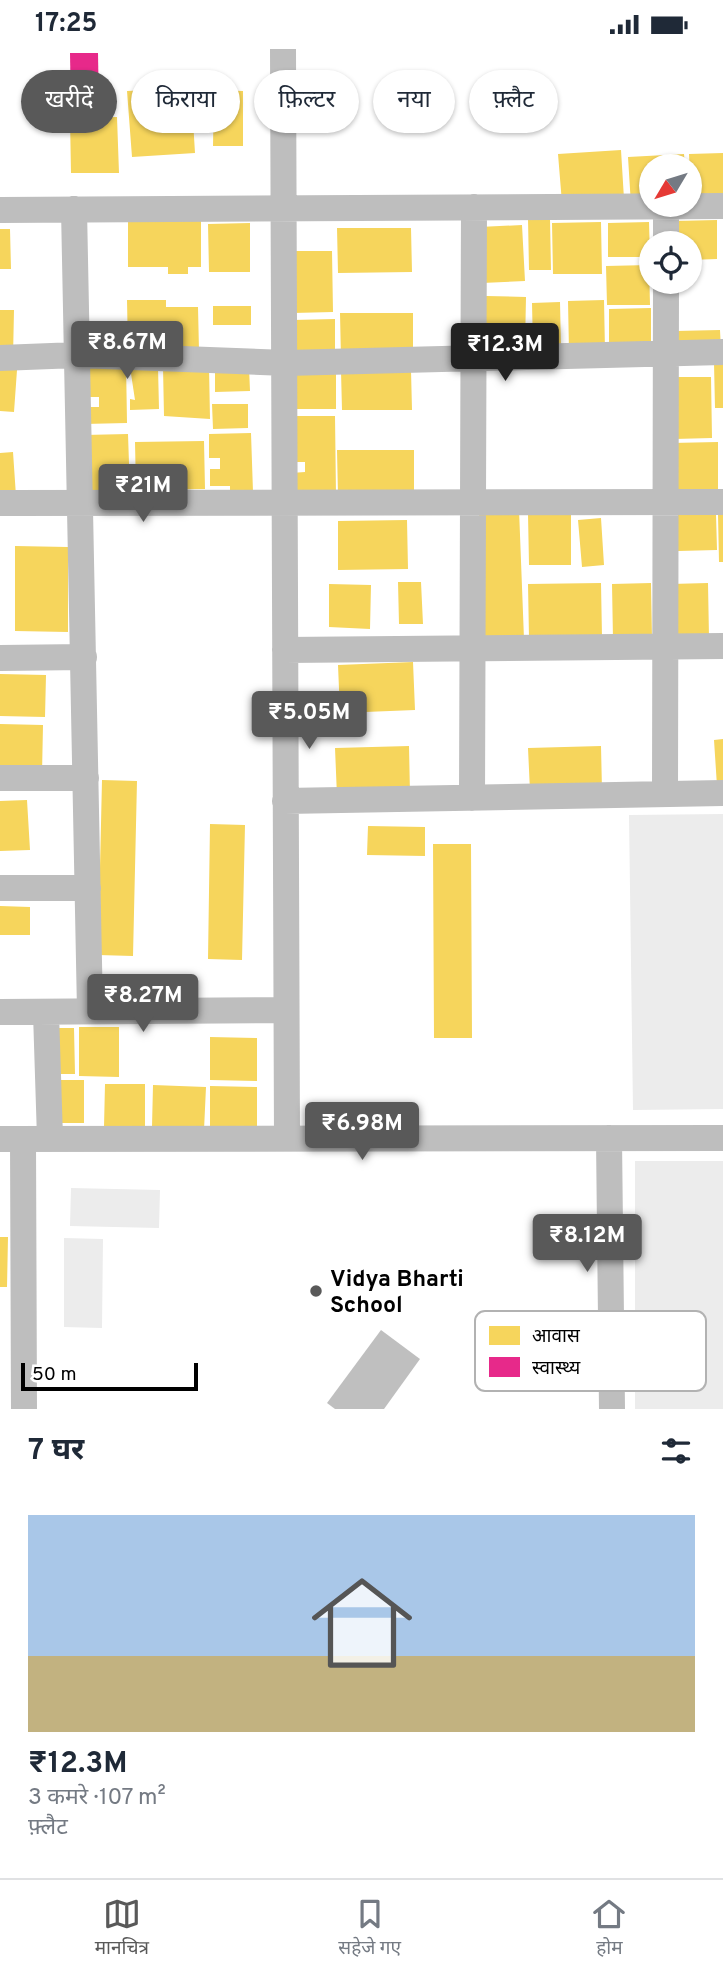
<!DOCTYPE html>
<html lang="hi">
<head>
<meta charset="utf-8">
<style>
	:root { --surface:#fff; --page:#f2f2f3; --text:#1f2937; --muted:#747a83; --line:#e0e1e3; --accent:#595959 }
	body { margin:0; font-family:Overpass,"Noto Sans Devanagari",sans-serif; background:var(--page); color:var(--text); height:100vh; display:flex; flex-direction:column; font-size:26px; white-space:nowrap }
	* { box-sizing:border-box; margin:0 }
	p { font-size:23px; color:var(--muted) }
	.icon { flex:none; width:38px; height:38px; fill:none; stroke:currentColor; stroke-width:2; stroke-linecap:round; stroke-linejoin:round }
	.map { position:relative; height:1360px; overflow:hidden }
	.details { display:flex; flex-direction:column; background:var(--surface); flex:1 }
	.details>* { flex:none }
	.hud { position:absolute; left:21px; top:21px; width:682px; height:63px; display:flex; gap:14px }
	.needle { width:46px; rotate:232deg }
	.buttons { position:absolute; left:639px; top:105px; display:grid; gap:14px }
	.buttons a { display:grid; place-items:center; width:63px; height:63px; border-radius:50%; background:var(--surface); box-shadow:0 2px 5px #0004; font-size:35px }
	.scale { position:absolute; left:21px; bottom:18px; width:177px; box-sizing:border-box; padding-left:7px; border:4px solid #000; border-top:0; font-size:19px; line-height:24px; white-space:nowrap; color:#000; -webkit-text-stroke:5px #fff; paint-order:stroke }
	.price { position:absolute; translate:-50% -60px; padding:0 16px; border-radius:7px; background:var(--accent); color:#fff; font-size:23px; line-height:46px; filter:drop-shadow(0 2px 4px #0008) }
	.price::after { content:''; position:absolute; left:50%; top:42px; width:21px; height:16px; margin-left:-10px; background:inherit; clip-path:polygon(0 0,100% 0,50% 100%) }
	.price.on { background:#222; color:#fff }
	ul { padding:0; list-style:none }
	li { display:grid; align-content:center; gap:14px; height:371px; padding:0 28px }
	li span { display:grid; place-items:center; height:217px; border-radius:0px; color:#555 }
	li>.icon { margin-inline-start:auto }
	span .icon { width:126px; height:126px; fill:#fffc; stroke-width:1 }
	li b { font-size:30px }
	h2 { display:flex; justify-content:space-between; align-items:center; height:84px; padding:0 28px; font-size:30px }
	.pill { padding:0 24px; border-radius:32px; background:var(--surface); box-shadow:0 2px 5px #0004; font-size:24px; line-height:63px }
	.pill.on { background:var(--accent); color:#fff }
	.status { display:flex; justify-content:space-between; align-items:center; height:49px; padding:0 35px; background:var(--surface); direction:ltr }
	.status svg { height:19px; fill:currentColor }
	.tab-bar { display:flex; justify-content:space-around; align-items:center; height:98px; border-top:2px solid var(--line); background:var(--surface); font-size:19px; color:var(--muted) }
	.tab-bar a { display:grid; justify-items:center; gap:4px }
	.tab-bar .on { color:var(--accent) }
	.map>svg:first-child { display:block }
	.green { fill:#ececec }
	.water { fill:#bfbfbf }
	.homes { fill:#f6d55c }
	.health { fill:#e7298a }
	.lines { fill:none; stroke-linecap:round; stroke-linejoin:round }
	.street { stroke:#bebebe; stroke-width:26 }
	.poi-dot { fill:#595959; stroke:#fff; stroke-width:2.5 }
	.labels { text-anchor:middle; stroke-width:7; stroke-linejoin:round; paint-order:stroke }
	.poi-label { font-size:23px; font-weight:bold; fill:#000; stroke:#fff; text-anchor:start }
	.key { fill:#fff; stroke:#b2b2b2; stroke-width:2 }
	.key-label { font-size:19px; fill:#000 }
</style>
</head>
<body>
<div class="status"><b>17:25</b><svg viewBox="0 0 49 12"><path d="M0 12V9h3v3zM5 12V6h3v6zM10 12V3h3v9zM15 12V0h3v12zM26 1h20v11H26zM47 4h2v5h-2z"/></svg></div>
<div class="map">
<svg width="723" height="1360" viewBox="0 0 723 1360">
	<rect width="100%" height="100%" fill="#fff"/>
	<path class="green" d="M723,765V1060L633,1061L629,766Z
		M635,1112H723V1360H635Z
		M71,1139L160,1141L159,1179L70,1177Z
		M64,1189L103,1190L102,1279L64,1278Z"/>
	<path class="water" d="M381,1281L420,1310L384,1360H335L327,1354Z"/>
	<path class="homes" d="M191,39L195,104L132,108L127,42Z
		M214,41L243,42V97H213Z
		M117,68L119,124H71L70,69Z
		M621,101L624,150L562,154L558,105Z
		M723,104V149L691,150L689,105Z
		M684,105L685,117H651V154L631,156L628,108Z
		M528,170H550L551,221H529Z
		M717,171V210L690,211V194H674V172Z
		M128,172H201V218H188V225H168V218H128Z
		M601,173L602,225H553L552,174Z
		M649,173L650,208H608V174Z
		M250,174V223H209L208,175Z
		M522,176L525,232L482,234L479,178Z
		M337,179H411L412,223L338,224Z
		M0,180H10L11,220H0Z
		M293,202H332L333,263L293,264Z
		M649,216L650,256H607L606,217Z
		M486,247L526,248L525,297H486Z
		M127,251H166V258H198L199,302H128Z
		M604,251L605,302L569,303L568,252Z
		M560,253L561,298L533,299L532,254Z
		M213,257H251V276H213Z
		M651,259V293L609,294V260Z
		M0,261H14L13,308H0Z
		M340,264H413V309L341,310Z
		M335,270V310L293,311L292,271Z
		M720,281L721,301H676V282Z
		M83,313H126L127,374L84,375V358H99V348H84Z
		M714,314H723V359H715Z
		M209,317L210,370L164,367L163,318Z
		M130,318H158L159,360L130,361V350L135,351Z
		M215,318H249L250,342L215,343Z
		M0,320L17,321L14,363L0,362Z
		M292,321H336V360H292Z
		M411,321L412,361H342L341,322Z
		M672,328H711L712,389L674,390Z
		M212,355H248V379L213,380Z
		M291,367H335L336,447H291V424L305,423V413H291Z
		M251,384L253,443H230V437H210V420H220V409H209V385Z
		M128,385L130,444L85,445L84,386Z
		M204,392L205,440L136,441L135,393Z
		M718,393V444H672L671,394Z
		M337,401H414V446L338,447Z
		M13,403L16,447L0,448V404Z
		M519,460L524,590L484,591L479,461Z
		M528,465H571V516H529Z
		M716,465L717,501L678,502V466Z
		M718,465H723V513H719Z
		M601,469L604,516L582,518L578,471Z
		M407,471L408,520L338,521V472Z
		M15,497L68,498V583L15,582Z
		M398,533H421L423,575H399Z
		M601,534L602,588L529,589L528,535Z
		M651,534L652,590L613,591L612,535Z
		M708,534L709,589H671V535Z
		M329,535L371,536L370,580L329,578Z
		M413,613L415,661L340,664L338,616Z
		M0,625L46,626L45,668L0,667Z
		M0,675L43,676L42,725L0,724Z
		M723,690V737H717L714,691Z
		M409,697L410,745L337,747L335,699Z
		M601,697L602,741L530,742L528,699Z
		M102,731L137,732L133,907L98,906Z
		M27,751L30,801L0,802V752Z
		M210,775L245,776L242,911L208,910Z
		M368,777L425,778V807L367,806Z
		M433,795H471L472,989H434Z
		M0,857L30,858V886H0Z
		M79,978H119V1028L79,1027Z
		M52,979H74L75,1025H53Z
		M210,988L257,989V1032L210,1031Z
		M54,1031H84V1074H54Z
		M105,1035H145V1078H104Z
		M153,1036L206,1038L204,1081L152,1078Z
		M210,1037L257,1038V1080H210Z
		M0,1188H8L7,1238H0Z"/>
	<path class="health" d="M70,4H98L99,62L71,63Z"/>
	<g class="lines">
		<path class="street" d="M283,0L287,1089
			M74,160L90,962
			M0,161L723,157
			M666,194V157
			M0,309L77,306L286,314L723,303
			M0,454L723,453
			M285,601L723,597
			M0,609L84,608
			M0,729H86
			M665,745L666,233
			M472,749L474,158
			M285,752L723,744
			M0,839H88
			M0,963L286,961
			M46,964L50,1089
			M609,1089L612,1360
			M0,1090L723,1089
			M23,1090L24,1360"/>
	</g>
	<circle class="poi-dot" cx="316" cy="1242" r="7"/>
	<g class="labels">
		<g class="poi-label">
			<text x="330" y="1237">Vidya Bharti<tspan x="330" dy="26">School</tspan></text>
		</g>
	</g>
	<rect x="475" y="1262" width="231" height="80" rx="10" class="key"/>
	<rect x="489" y="1277" width="31" height="19" fill="#f6d55c"/>
	<rect x="489" y="1308" width="31" height="20" fill="#e7298a"/>
	<g class="key-label">
		<text x="532" y="1293">आवास</text>
		<text x="532" y="1325">स्वास्थ्य</text>
	</g>
</svg>
<div class="buttons">
<a><svg class="needle" viewBox="-14 -14 28 28"><path d="M0-13l5 13h-10z" fill="#e53935"/><path d="M0 13l5-13h-10z" fill="#747a83"/></svg></a>
<a><svg class="icon" aria-label="locate" viewBox="0 0 24 24"><circle cx="12" cy="12" r="6"/><path d="M12 2v4M12 18v4M2 12h4M18 12h4"/></svg></a>
</div>
<div class="scale">50 m</div>
<b class="price" style="left:127px;top:332px">₹8.67M</b>
<b class="price on" style="left:505px;top:334px">₹12.3M</b>
<b class="price" style="left:143px;top:475px">₹21M</b>
<b class="price" style="left:309px;top:702px">₹5.05M</b>
<b class="price" style="left:143px;top:985px">₹8.27M</b>
<b class="price" style="left:362px;top:1113px">₹6.98M</b>
<b class="price" style="left:587px;top:1225px">₹8.12M</b>
<div class="hud">
<a class="pill on">खरीदें</a>
<a class="pill">किराया</a>
<a class="pill">फ़िल्टर</a>
<a class="pill">नया</a>
<a class="pill">फ़्लैट</a>
</div>
</div>
<section class="details">
<h2>7 घर<svg class="icon" aria-label="filters" viewBox="0 0 24 24"><path d="M4 7h16M4 17h16"/><circle cx="9" cy="7" r="2"/><circle cx="15" cy="17" r="2"/></svg></h2>
<ul>
<li><span style="background:linear-gradient(#a9c7e8 65%,#c2b280 0)"><svg class="icon" aria-label="home" viewBox="0 0 24 24"><path d="M3 11l9-7 9 7M6 9v11h12V9"/></svg></span><div><b>₹12.3M</b><p>3 कमरे · 107 m²</p><p>फ़्लैट</p></div></li>
</ul>
</section>
<nav class="tab-bar">
<a class="on"><svg class="icon" aria-label="map" viewBox="0 0 24 24"><path d="M3 6l6-2 6 2 6-2v14l-6 2-6-2-6 2zM9 4v14M15 6v14"/></svg>मानचित्र</a>
<a><svg class="icon" aria-label="saved" viewBox="0 0 24 24"><path d="M7 4h10v16l-5-4-5 4z"/></svg>सहेजे गए</a>
<a><svg class="icon" aria-label="home" viewBox="0 0 24 24"><path d="M3 11l9-7 9 7M6 9v11h12V9"/></svg>होम</a>
</nav>
</body>
</html>
